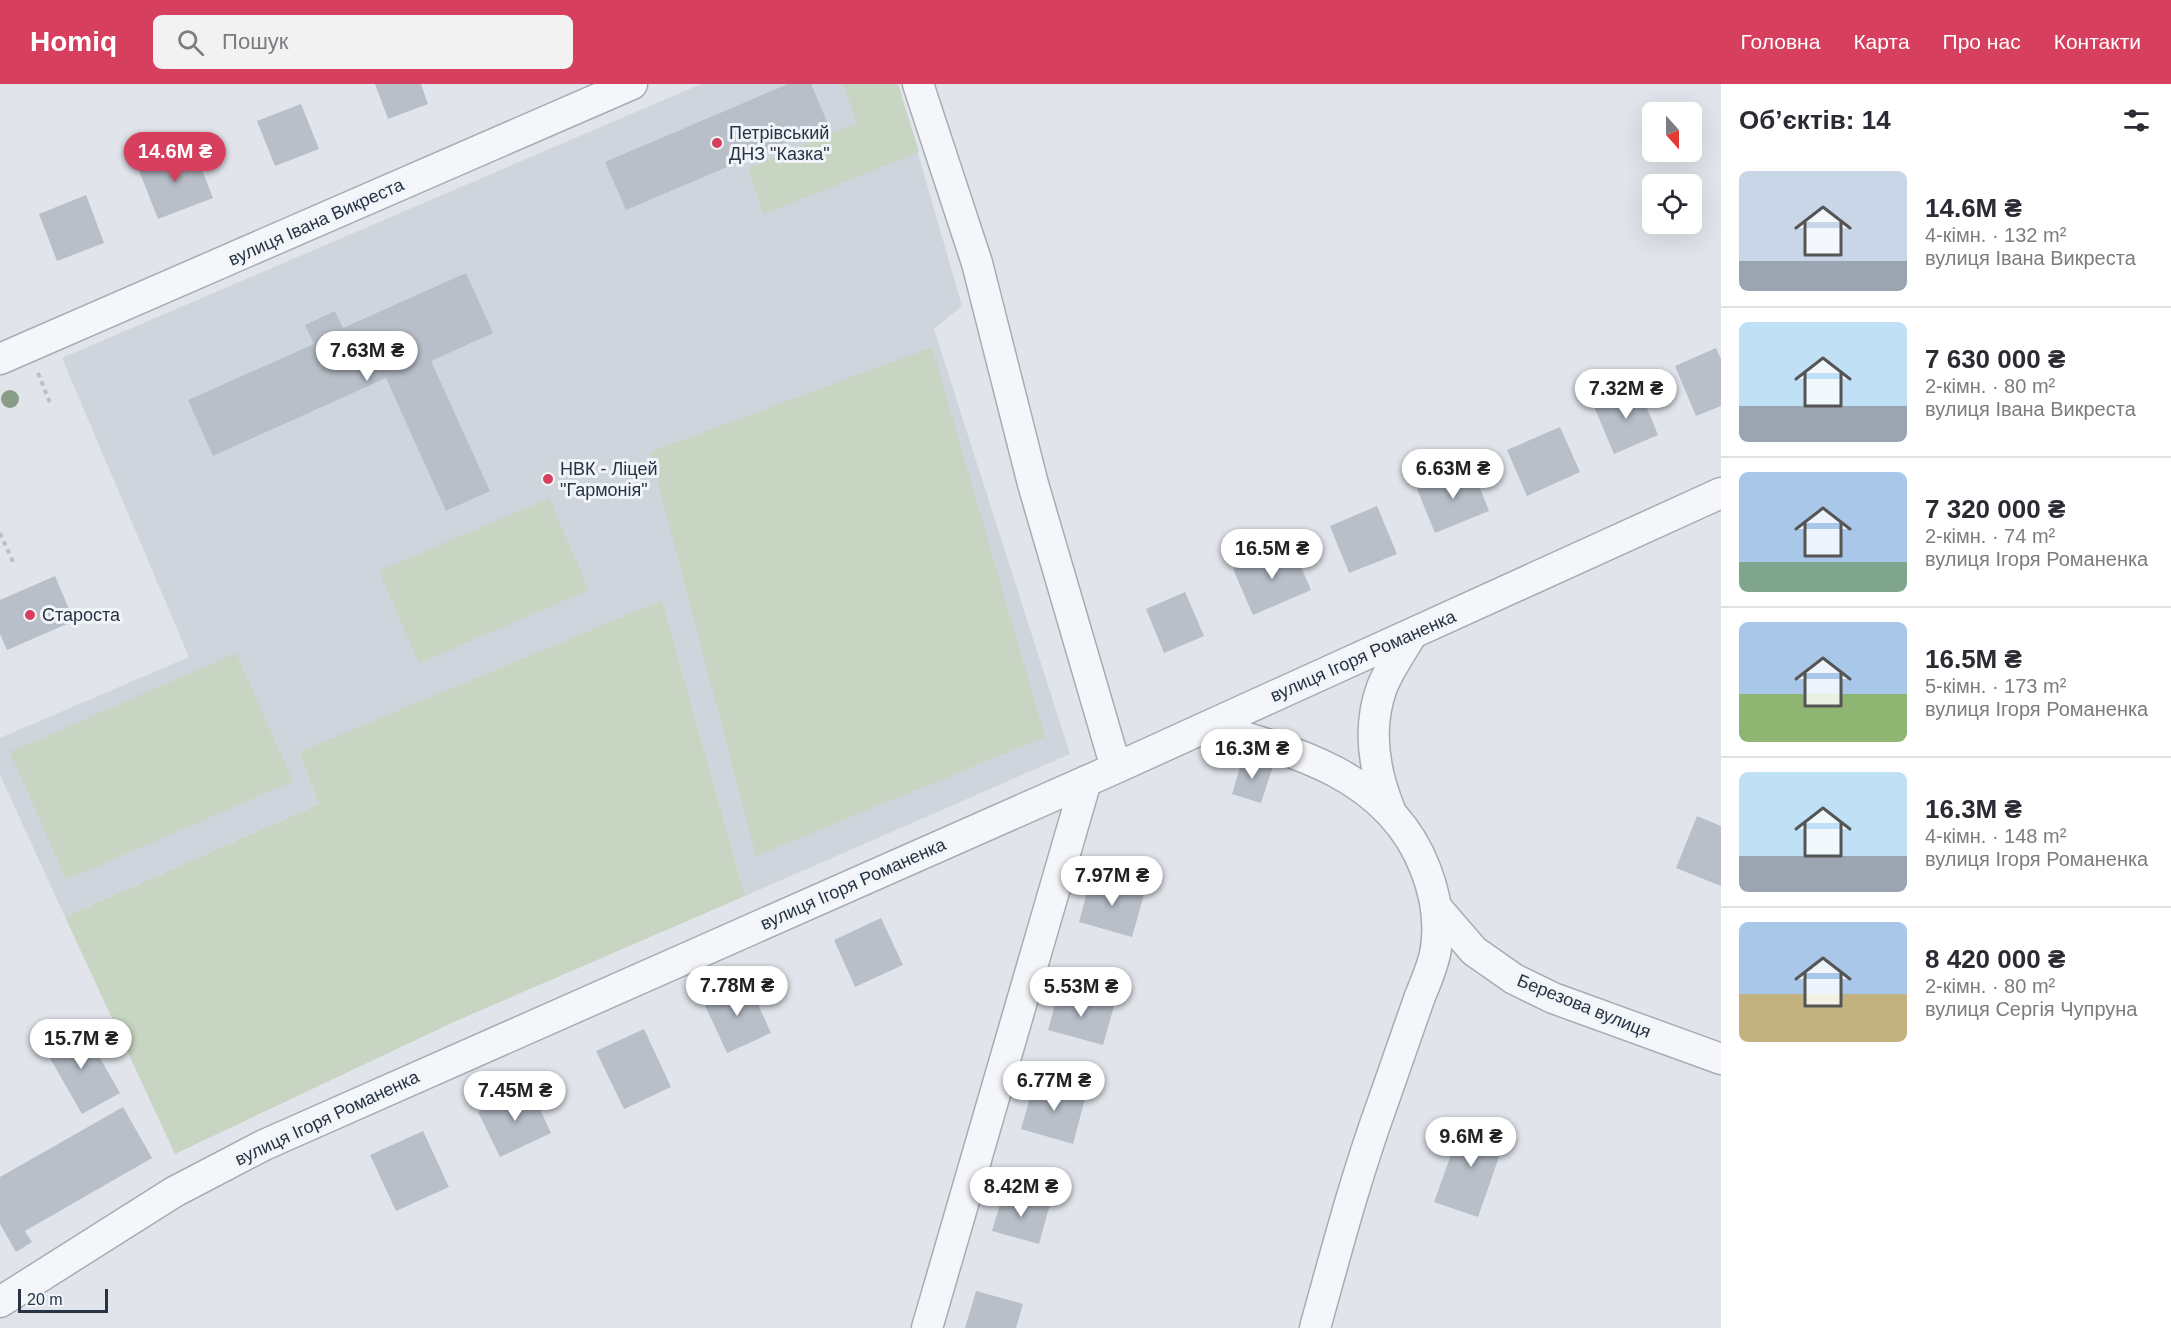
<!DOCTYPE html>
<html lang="uk">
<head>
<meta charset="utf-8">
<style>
	:root { --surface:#fff; --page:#f2f2f3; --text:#2b2b33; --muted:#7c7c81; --line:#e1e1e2; --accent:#d73f5e }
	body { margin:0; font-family:Helvetica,sans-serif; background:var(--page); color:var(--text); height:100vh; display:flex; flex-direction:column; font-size:22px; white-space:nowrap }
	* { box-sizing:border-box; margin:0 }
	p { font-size:20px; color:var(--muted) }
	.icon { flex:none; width:33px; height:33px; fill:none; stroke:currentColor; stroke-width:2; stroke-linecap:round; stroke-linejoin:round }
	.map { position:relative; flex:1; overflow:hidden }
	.side { display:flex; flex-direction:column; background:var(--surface); width:450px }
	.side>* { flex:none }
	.needle { width:39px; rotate:159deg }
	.controls { position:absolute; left:1642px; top:18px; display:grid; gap:12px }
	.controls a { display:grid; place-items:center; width:60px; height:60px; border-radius:9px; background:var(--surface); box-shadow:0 6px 24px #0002; font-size:30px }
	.scale { position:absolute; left:18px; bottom:15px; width:90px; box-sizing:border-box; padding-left:6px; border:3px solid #283444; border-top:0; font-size:16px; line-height:21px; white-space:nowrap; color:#283444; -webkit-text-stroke:4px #f1f4f8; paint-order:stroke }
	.price { position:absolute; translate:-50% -51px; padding:0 14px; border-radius:21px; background:#fff; color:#222; font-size:20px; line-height:39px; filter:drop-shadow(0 2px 3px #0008) }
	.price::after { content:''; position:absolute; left:50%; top:36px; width:18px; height:14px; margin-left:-9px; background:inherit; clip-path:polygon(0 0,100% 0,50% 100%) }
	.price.active { background:var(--accent); color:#fff }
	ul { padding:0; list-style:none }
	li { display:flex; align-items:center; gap:18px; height:150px; padding:0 18px }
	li+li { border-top:2px solid var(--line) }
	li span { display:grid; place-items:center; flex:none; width:168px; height:120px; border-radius:9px; color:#555 }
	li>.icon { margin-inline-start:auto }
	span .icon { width:72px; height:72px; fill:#fffc; stroke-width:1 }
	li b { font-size:26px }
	h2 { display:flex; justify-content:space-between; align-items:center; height:72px; padding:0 18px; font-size:26px }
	header { display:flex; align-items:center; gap:36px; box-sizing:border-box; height:84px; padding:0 30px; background:var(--accent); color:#fff }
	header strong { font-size:28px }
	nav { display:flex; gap:33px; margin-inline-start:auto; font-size:21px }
	.search { width:420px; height:54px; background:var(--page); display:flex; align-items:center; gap:15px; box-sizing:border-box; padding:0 21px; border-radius:9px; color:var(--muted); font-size:22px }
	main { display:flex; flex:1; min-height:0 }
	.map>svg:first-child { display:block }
	.built { fill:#cfd5dd }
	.green { fill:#c8d5c2 }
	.building { fill:#b8bfc9 }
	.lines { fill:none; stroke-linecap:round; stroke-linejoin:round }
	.street-casing { stroke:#a6acb6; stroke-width:33 }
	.path { stroke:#bbc0c6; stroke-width:4; stroke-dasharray:4.5 4.5; stroke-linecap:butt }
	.street { stroke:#f4f6f9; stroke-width:30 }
	.tree { fill:#889c87 }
	.poi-dot { fill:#d73f5e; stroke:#f1f4f8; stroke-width:2 }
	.labels { text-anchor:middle; stroke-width:6; stroke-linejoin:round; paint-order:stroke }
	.poi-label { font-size:18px; fill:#283444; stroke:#f1f4f8; text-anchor:start }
	.street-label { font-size:18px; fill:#283444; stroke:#f1f4f8 }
</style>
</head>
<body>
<header>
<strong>Homiq</strong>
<div class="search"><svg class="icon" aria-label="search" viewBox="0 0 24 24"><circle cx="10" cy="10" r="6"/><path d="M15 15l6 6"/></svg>Пошук</div>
<nav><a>Головна</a><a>Карта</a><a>Про нас</a><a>Контакти</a></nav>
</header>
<main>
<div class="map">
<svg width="1721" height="1244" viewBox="0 0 1721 1244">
	<rect width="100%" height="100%" fill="#e1e5eb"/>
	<path class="built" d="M701,0H898L962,222L934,245L1070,670L745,812L662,516L299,669L319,720L65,833L0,691V654L189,573L62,274Z"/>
	<path class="green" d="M843,0H898L919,68L763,130L748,84L857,39Z
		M932,263L1045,653L756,772L650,368Z
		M549,414L589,506L419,579L379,487Z
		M662,516L745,812L456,937L175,1070L65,833L319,720L299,668Z
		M236,569L293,697L66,796L10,668Z"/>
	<path class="building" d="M375,0H421L428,20L388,35Z
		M788,0H811L828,40L626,126L605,78Z
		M301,20L319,65L275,82L257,37Z
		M193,63L213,114L158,135L138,84Z
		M86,111L104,159L57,177L39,130Z
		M466,189L493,249L431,277L490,407L446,427L386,294L213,372L188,316L314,260L305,241L335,227L343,244Z
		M1716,264L1721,275V322L1696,332L1675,282Z
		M1638,302L1658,351L1614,370L1593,320Z
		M1560,343L1580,388L1527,412L1507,366Z
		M1472,384L1489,427L1435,449L1417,405Z
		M1377,422L1397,470L1349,489L1330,442Z
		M1291,460L1311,506L1253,531L1233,485Z
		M55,492L74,537L7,566L0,550V516Z
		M1185,508L1204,552L1164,569L1146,525Z
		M1243,673L1273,682L1261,719L1232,710Z
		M1697,732L1721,742V802L1676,784Z
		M1091,793L1145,807L1132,853L1079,838Z
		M881,834L903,881L855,903L834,856Z
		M747,896L771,949L727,969L703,917Z
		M1059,907L1114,922L1103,961L1048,946Z
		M81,941L120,1009L82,1030L43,962Z
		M644,945L671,1003L624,1025L596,967Z
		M1035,996L1086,1011L1073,1060L1021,1045Z
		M530,1004L551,1049L500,1073L478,1028Z
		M123,1023L152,1074L25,1147L32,1158L16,1168L0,1140V1093Z
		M1464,1035L1507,1050L1478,1133L1434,1118Z
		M423,1047L449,1103L396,1127L370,1071Z
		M1004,1107L1050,1120L1039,1160L992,1147Z
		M976,1207L1023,1220L1016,1244H965Z"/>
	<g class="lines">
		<defs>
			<path id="street" d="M918,0L977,179L1033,400L1116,684
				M0,275L632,0
				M1206,643C1293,666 1389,691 1425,784C1435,809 1440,837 1436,864C1434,881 1425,899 1419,915C1407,950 1395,984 1383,1018C1356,1092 1336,1168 1315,1244
				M1390,726C1374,687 1367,644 1382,603C1389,585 1402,567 1412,550
				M1436,823L1474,867L1514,895L1553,914L1721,975
				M0,1218L174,1108L264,1061L1116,684L1721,409
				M927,1244L1086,697"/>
		</defs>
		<use href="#street" class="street-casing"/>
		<path class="path" d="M38,289L50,319
			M0,449L14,480"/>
		<use href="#street" class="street"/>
	</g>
	<circle class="tree" cx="10" cy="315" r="9"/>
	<g class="poi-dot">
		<circle cx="717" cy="59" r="6"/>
		<circle cx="548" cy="395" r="6"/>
		<circle cx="30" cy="531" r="6"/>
	</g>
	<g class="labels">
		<g class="poi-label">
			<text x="729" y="55">Петрівський<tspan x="729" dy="21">ДНЗ "Казка"</tspan></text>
			<text x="560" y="391">НВК - Ліцей<tspan x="560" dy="21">"Гармонія"</tspan></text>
			<text x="42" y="537">Староста</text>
		</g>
		<g class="street-label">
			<text transform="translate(316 138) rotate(-24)" y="6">вулиця Івана Викреста</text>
			<text transform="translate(1363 572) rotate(-24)" y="6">вулиця Ігоря Романенка</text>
			<text transform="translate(853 800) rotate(-24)" y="6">вулиця Ігоря Романенка</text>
			<text transform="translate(1584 922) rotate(22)" y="6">Березова вулиця</text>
			<text transform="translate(327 1034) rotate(-25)" y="6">вулиця Ігоря Романенка</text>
		</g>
	</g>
</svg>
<div class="controls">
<a><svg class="needle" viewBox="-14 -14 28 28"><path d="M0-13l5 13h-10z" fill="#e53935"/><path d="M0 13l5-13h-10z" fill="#7c7c81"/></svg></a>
<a><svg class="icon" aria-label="locate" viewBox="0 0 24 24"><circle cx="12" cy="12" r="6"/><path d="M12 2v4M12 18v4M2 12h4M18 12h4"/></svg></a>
</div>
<div class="scale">20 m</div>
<b class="price active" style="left:175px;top:99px">14.6M ₴</b>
<b class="price" style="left:367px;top:298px">7.63M ₴</b>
<b class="price" style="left:1626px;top:336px">7.32M ₴</b>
<b class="price" style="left:1453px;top:416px">6.63M ₴</b>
<b class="price" style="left:1272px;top:496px">16.5M ₴</b>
<b class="price" style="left:1252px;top:696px">16.3M ₴</b>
<b class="price" style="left:1112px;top:823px">7.97M ₴</b>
<b class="price" style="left:737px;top:933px">7.78M ₴</b>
<b class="price" style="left:1081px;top:934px">5.53M ₴</b>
<b class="price" style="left:81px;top:986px">15.7M ₴</b>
<b class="price" style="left:1054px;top:1028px">6.77M ₴</b>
<b class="price" style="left:515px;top:1038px">7.45M ₴</b>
<b class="price" style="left:1471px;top:1084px">9.6M ₴</b>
<b class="price" style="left:1021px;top:1134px">8.42M ₴</b>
</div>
<section class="side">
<h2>Об’єктів: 14<svg class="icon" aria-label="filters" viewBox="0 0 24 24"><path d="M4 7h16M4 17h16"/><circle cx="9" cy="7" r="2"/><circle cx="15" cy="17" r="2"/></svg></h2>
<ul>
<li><span style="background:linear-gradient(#c9d6e8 75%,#9aa5b1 0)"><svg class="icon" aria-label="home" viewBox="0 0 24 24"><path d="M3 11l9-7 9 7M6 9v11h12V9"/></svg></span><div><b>14.6M ₴</b><p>4-кімн. · 132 m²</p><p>вулиця Івана Викреста</p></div></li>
<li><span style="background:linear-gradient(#bfe0f5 70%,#9aa5b1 0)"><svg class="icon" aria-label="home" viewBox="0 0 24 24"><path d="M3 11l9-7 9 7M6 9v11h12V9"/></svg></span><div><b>7 630 000 ₴</b><p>2-кімн. · 80 m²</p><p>вулиця Івана Викреста</p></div></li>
<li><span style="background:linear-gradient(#a9c7e8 75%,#7fa58c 0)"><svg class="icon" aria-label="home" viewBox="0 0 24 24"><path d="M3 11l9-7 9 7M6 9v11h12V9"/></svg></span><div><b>7 320 000 ₴</b><p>2-кімн. · 74 m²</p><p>вулиця Ігоря Романенка</p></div></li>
<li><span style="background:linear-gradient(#a9c7e8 60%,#8fb573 0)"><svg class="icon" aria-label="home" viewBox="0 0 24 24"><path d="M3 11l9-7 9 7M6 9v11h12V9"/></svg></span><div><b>16.5M ₴</b><p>5-кімн. · 173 m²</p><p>вулиця Ігоря Романенка</p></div></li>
<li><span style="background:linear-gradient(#bfe0f5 70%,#9aa5b1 0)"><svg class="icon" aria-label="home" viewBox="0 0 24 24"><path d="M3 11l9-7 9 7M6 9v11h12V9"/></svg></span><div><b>16.3M ₴</b><p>4-кімн. · 148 m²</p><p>вулиця Ігоря Романенка</p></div></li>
<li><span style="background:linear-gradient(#a9c7e8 60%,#c2b280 0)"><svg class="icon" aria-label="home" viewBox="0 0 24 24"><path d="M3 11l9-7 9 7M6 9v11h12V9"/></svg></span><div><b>8 420 000 ₴</b><p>2-кімн. · 80 m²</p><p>вулиця Сергія Чупруна</p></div></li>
</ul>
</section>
</main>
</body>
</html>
